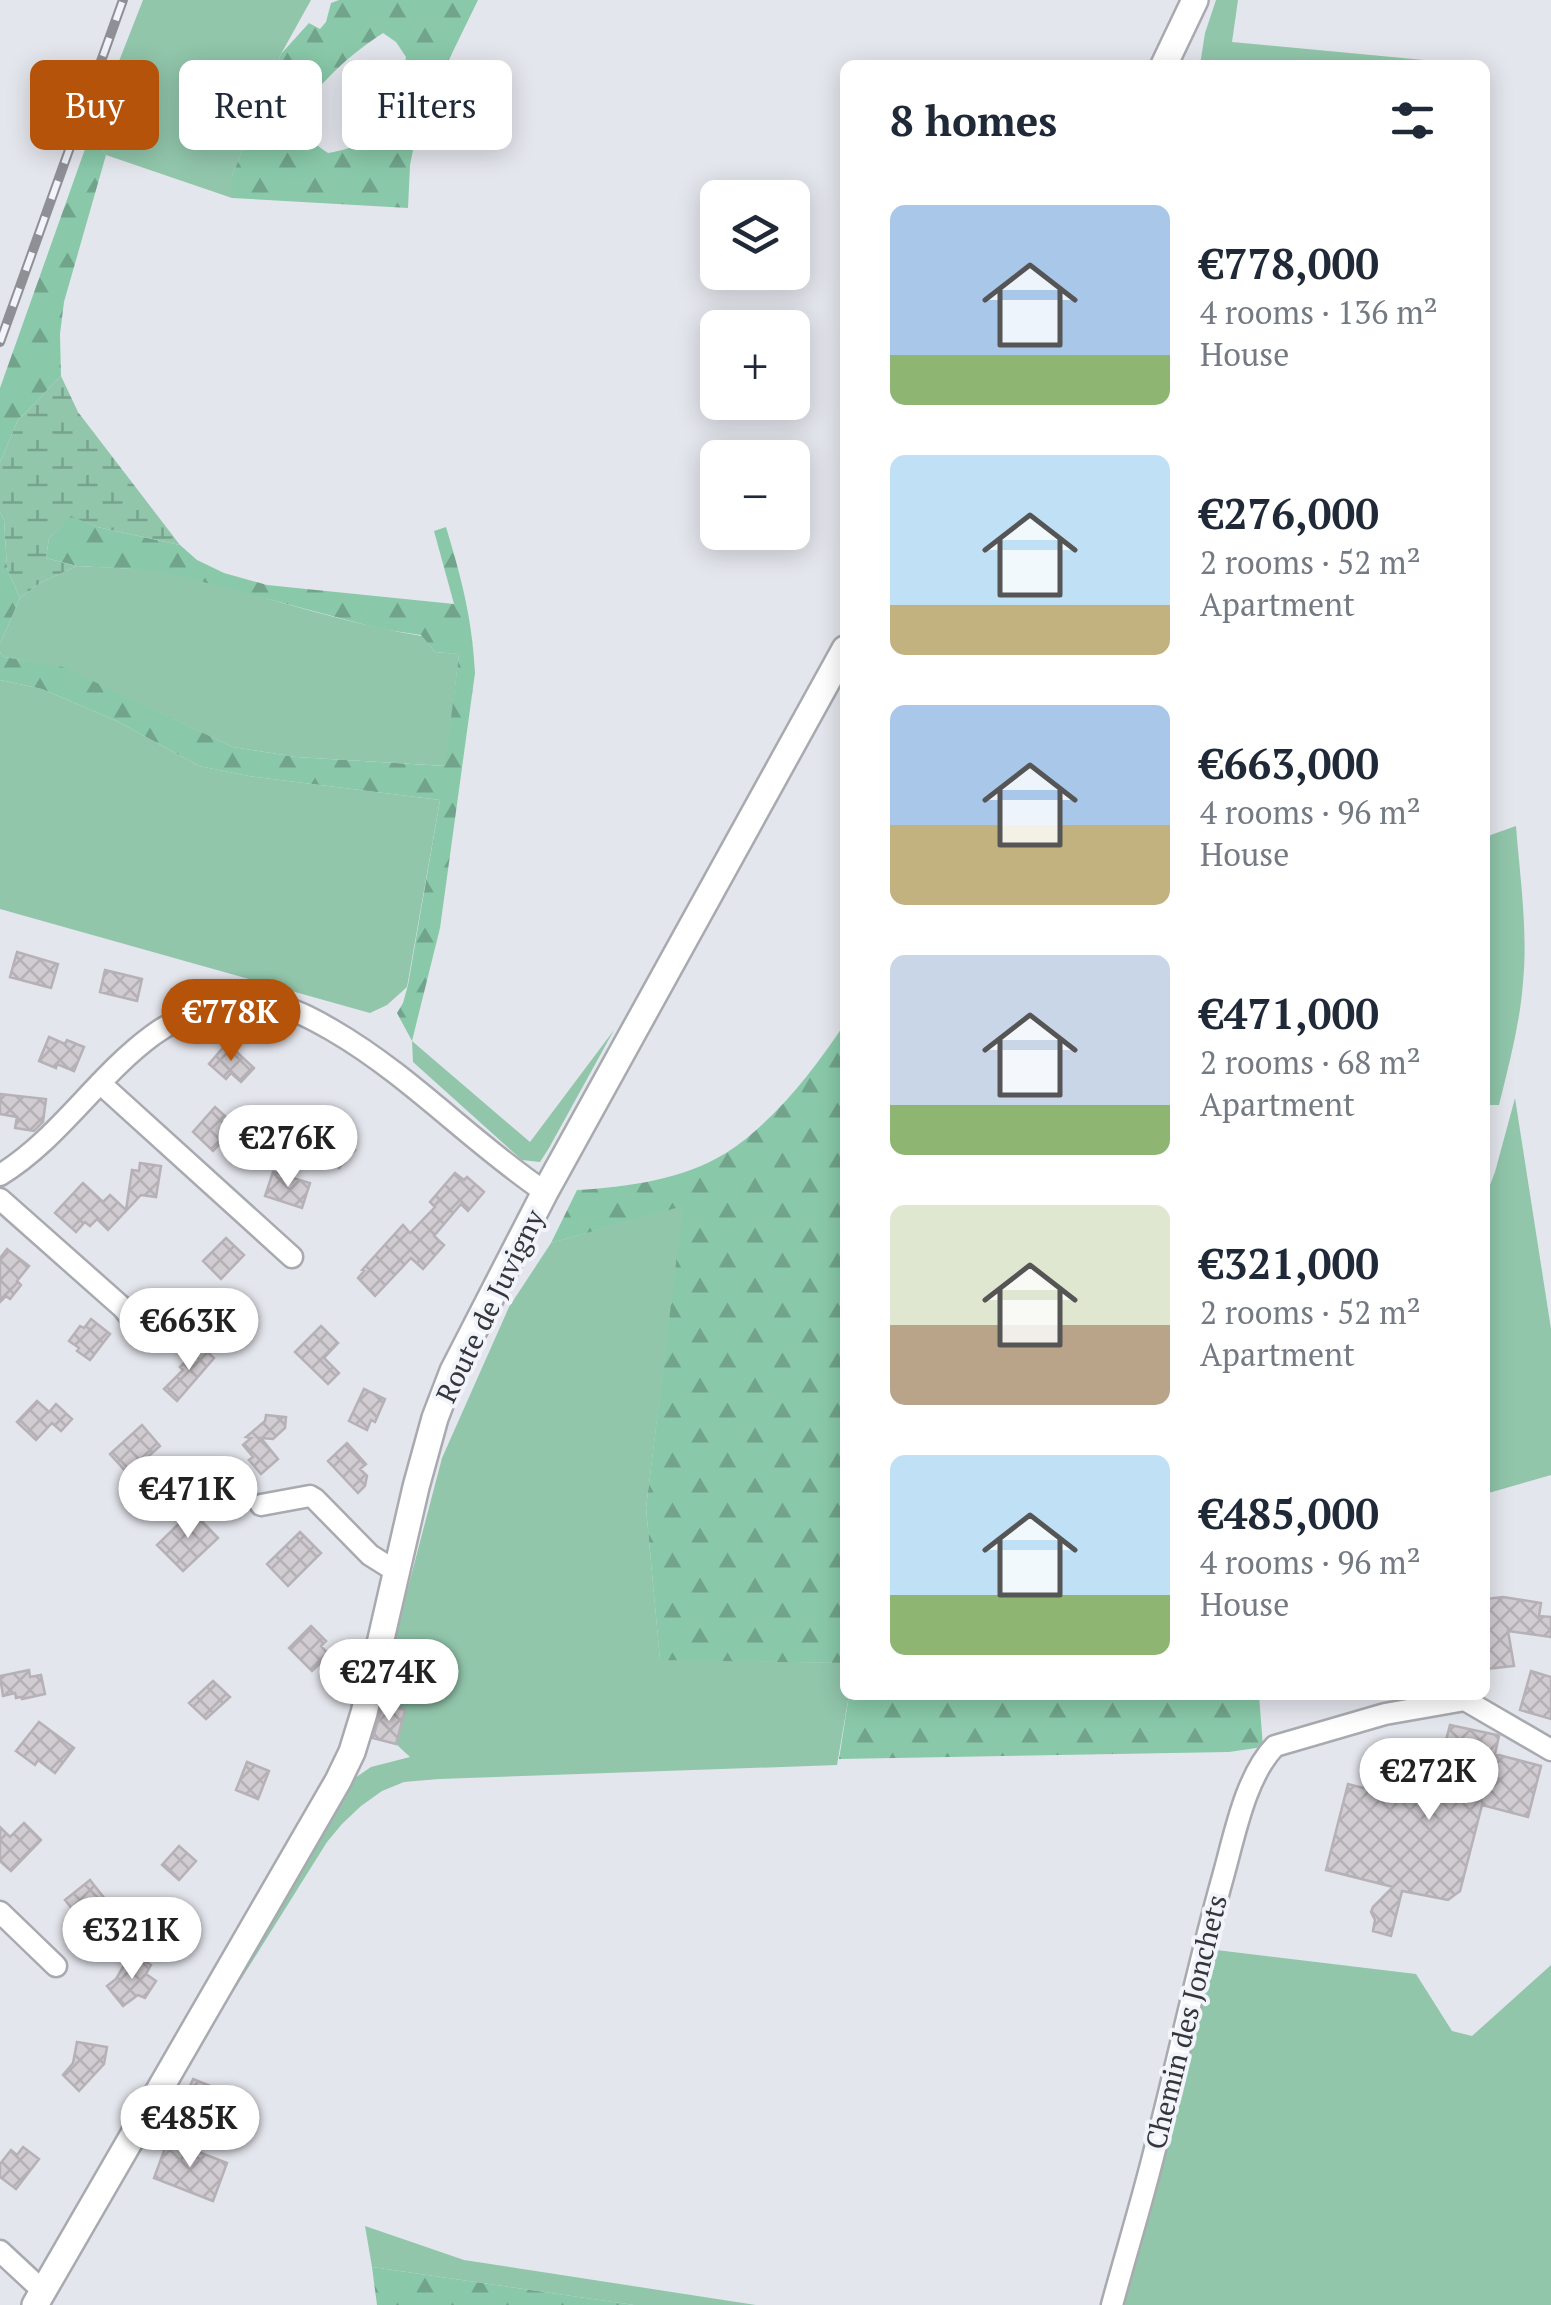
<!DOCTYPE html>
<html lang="en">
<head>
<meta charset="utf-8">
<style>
	:root { --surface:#fff; --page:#f6f6f7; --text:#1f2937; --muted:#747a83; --accent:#b45309 }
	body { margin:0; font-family:"PT Serif",serif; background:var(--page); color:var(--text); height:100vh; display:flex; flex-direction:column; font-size:38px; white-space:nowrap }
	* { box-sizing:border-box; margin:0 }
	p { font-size:32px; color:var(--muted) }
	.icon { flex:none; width:55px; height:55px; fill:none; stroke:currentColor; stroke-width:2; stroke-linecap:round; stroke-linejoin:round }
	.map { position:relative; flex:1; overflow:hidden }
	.details { position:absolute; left:840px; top:60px; width:650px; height:1640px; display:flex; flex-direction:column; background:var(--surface); border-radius:15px; box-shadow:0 5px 25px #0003 }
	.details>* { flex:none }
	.banner { position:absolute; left:30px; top:60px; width:660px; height:90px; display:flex; gap:20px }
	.buttons { position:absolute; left:700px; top:180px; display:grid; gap:20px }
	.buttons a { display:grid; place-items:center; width:110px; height:110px; border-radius:15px; background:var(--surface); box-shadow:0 5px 25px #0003; font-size:50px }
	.price { position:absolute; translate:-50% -85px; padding:0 22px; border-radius:35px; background:#fff; color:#222; font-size:32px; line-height:65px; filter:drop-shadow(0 2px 5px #0008) }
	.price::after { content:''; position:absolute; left:50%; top:60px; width:30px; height:22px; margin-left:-15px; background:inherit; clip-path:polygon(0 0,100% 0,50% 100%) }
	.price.current { background:var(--accent); color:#fff }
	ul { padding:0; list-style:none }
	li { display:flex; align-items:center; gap:30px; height:250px; padding:0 50px }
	li span { display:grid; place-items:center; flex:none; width:280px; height:200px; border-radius:15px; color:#555 }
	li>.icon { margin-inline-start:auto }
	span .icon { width:120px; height:120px; fill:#fffc; stroke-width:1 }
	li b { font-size:42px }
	h2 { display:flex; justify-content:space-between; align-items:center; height:120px; padding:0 50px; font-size:42px }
	.tag { padding:0 35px; border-radius:15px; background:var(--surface); box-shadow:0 5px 25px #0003; font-size:35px; line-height:90px }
	.tag.current { background:var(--accent); color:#fff }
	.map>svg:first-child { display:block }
	.grass { fill:#91c6ab }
	.forest { fill:url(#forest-firs); fill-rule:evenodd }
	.wetland { fill:url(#wetland-marsh) }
	.building { fill:url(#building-cross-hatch); stroke:#b6b1b7; stroke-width:2.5 }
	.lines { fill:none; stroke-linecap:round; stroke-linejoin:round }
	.minor-casing { stroke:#a8aab0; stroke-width:25 }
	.tertiary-casing { stroke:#a8aab0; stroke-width:30 }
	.minor { stroke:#fff; stroke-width:20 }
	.tertiary { stroke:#fff; stroke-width:25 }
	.rail-casing { stroke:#8f9095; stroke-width:10 }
	.rail { stroke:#f1f4fb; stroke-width:6; stroke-dasharray:19; stroke-linecap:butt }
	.labels { text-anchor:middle; stroke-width:8; stroke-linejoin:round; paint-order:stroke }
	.street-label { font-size:28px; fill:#353639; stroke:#f1f4fb }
</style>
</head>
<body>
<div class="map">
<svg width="1551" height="2305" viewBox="0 0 1551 2305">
	<defs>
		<pattern id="forest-firs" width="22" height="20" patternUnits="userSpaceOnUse" patternTransform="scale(2.5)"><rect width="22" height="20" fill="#89c9a9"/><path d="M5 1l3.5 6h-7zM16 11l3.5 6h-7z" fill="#71a48b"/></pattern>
		<pattern id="wetland-marsh" width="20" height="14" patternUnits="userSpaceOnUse" patternTransform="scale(2.5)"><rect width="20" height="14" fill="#91c6ab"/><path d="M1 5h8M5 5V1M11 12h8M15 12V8" fill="none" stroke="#77a28c"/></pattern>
		<pattern id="building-cross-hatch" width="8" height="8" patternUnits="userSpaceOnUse" patternTransform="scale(2.5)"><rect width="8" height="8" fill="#d1ccd1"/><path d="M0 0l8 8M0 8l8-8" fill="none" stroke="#b4b0b4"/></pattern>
	</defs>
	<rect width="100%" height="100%" fill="#e4e6ed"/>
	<path class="grass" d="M143,0H311L281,54L232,176V198L106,155L90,135Z
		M1216,0H1238L1232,42L1477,65H1200L1205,33Z
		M77,566C112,568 149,568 183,576C263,595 340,623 422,636L435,652L459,654L446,766L296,757L233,747L63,668L4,657L0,652V644L20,598L40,583Z
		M0,680L42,689L117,721L199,766L249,776L440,800L407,987L387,1005L370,1013L0,909Z
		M1516,826C1520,878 1528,931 1523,982C1520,1024 1509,1064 1499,1105H1485V837Z
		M614,1030L549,1148L540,1162L522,1160L413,1062L412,1041L530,1142Z
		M1515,1098L1551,1329V1475L1485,1494V1198L1495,1172Z
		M684,1205L646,1508L660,1659L845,1663V1695H849L837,1765L439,1779L404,1782L382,1791L361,1806L342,1824L327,1842L208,2032L352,1780L371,1767L410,1757L396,1744L405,1711L378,1702L442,1458L509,1307L551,1243Z
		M1208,1949L1416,1974L1452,2031L1472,2036L1551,1965V2305H1120Z
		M365,2226L464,2260L756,2305H634L372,2267Z"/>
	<path class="forest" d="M339,0H478L419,121L410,165L408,208L232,198V176L281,54L309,23L320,29L326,22L331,3ZM383,33L396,42L406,57C395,113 392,142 328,153C288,128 301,105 328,78C345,60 363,46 383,33Z
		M90,135L106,155L64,302L60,334L61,376L18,420L0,462V388Z
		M0,512L4,520L7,568L20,598L0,644Z
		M71,515L97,527L180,545L197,560L224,573L267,585L454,604L434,531L446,527C462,580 472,618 475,673L440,928L412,1041L397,1013L403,1003L408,985L440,800L249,776L199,766L117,721L42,689L0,680V652L4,657L63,667L233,747L296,757L445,766L459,654L435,652L421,635L381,629L181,576L132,569L77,566L46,558L49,538Z
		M845,1023V1663L660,1660L646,1508L683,1206L551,1243L577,1190C627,1187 682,1180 726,1153C773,1123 815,1069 845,1023Z
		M849,1695H1259L1263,1747L1229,1752L839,1759Z
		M372,2267L634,2305H377Z"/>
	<path class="wetland" d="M61,376L78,412L180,545L97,527L71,516L49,538L46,558L77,566L40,583L20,598L7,568L4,520L0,512V462L18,420Z"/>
	<path class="building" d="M17,952L58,964L51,988L10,977Z
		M105,970L142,979L137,1001L100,992Z
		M49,1037L65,1044L67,1040L84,1047L74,1071L57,1064L56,1068L39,1061Z
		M227,1043L254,1068L241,1082L231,1073L226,1079L209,1064Z
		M0,1094L46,1099L43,1122L34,1131L15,1128L17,1117L0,1114Z
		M215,1107L236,1126L213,1151L193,1132Z
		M327,1126L355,1150L339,1168L311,1144Z
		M140,1163L161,1166L156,1197L141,1195L108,1230L97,1219L90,1226L85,1222L76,1232L55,1213L83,1183L103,1202L110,1195L126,1210L132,1170L139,1171Z
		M273,1172L310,1183L302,1208L265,1196Z
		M455,1173L464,1180L467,1177L484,1192L468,1211L461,1204L434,1236L444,1245L423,1269L411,1258L375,1296L358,1278L364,1271L362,1270L403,1225L410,1233L435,1207L430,1202Z
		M226,1238L244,1255L221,1279L203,1261Z
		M7,1249L29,1266L17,1281L21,1285L10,1299L6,1296L0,1302V1258Z
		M91,1319L110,1334L90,1360L77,1351L79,1348L69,1341L80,1326L84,1328Z
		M321,1326L338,1343L324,1358L339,1373L328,1384L295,1352Z
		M201,1346L214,1358L177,1401L164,1389L183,1370L180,1367Z
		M364,1389L385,1399L375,1422L371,1420L367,1430L349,1421Z
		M37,1401L49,1412L56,1404L72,1419L61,1431L52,1423L36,1440L17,1422Z
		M266,1415L286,1417L285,1428L273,1439L261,1438L278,1459L261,1474L249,1460L253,1457L243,1445L251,1438L246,1437L265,1421Z
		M142,1425L160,1446L128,1474L110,1454Z
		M347,1443L366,1464L360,1469L367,1476L365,1486L358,1493L328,1461Z
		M192,1511L218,1538L183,1571L157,1545Z
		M300,1532L321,1553L288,1586L267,1564Z
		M1503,1597L1541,1603L1539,1616L1551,1617V1637L1508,1631L1514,1666L1485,1669V1599Z
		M311,1626L326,1641L321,1646L329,1655L312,1671L289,1648Z
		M29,1670L30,1677L41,1675L45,1694L22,1699L21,1697L16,1698L15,1693L3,1696L0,1676Z
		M1531,1671L1551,1677V1719L1520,1710Z
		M213,1681L230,1697L206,1719L189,1703Z
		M383,1704L405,1710L396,1744L373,1738Z
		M39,1722L74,1748L55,1773L38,1760L35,1765L16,1751Z
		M1450,1725L1497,1735L1499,1736L1495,1754L1541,1766L1528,1817L1482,1805L1460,1891L1448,1900L1402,1891L1391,1936L1373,1931L1375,1920L1371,1912L1373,1907L1393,1887L1326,1870L1348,1784L1429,1805Z
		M247,1762L269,1771L258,1799L236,1790Z
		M24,1823L41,1840L11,1871L0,1861V1827L10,1837Z
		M179,1846L196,1861L179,1880L162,1865Z
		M90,1880L120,1918L103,1932L95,1922L88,1928L65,1900Z
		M138,1957L151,1965L146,1974L156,1981L145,1998L138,1995L123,2006L107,1986L116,1979L126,1962L132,1966Z
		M77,2042L107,2047L104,2064L79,2091L63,2075L73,2063Z
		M193,2079L225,2092L214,2118L182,2105Z
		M168,2140L227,2163L213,2201L154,2178Z
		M23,2147L39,2159L16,2189L0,2177V2164L11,2150L17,2155Z"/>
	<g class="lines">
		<defs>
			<path id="minor" d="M100,1083L292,1257
				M0,1175C59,1139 97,1076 153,1035C183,1013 230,998 269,1004C291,1007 313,1019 332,1030C410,1075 471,1142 545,1192
				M0,1199L123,1308L137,1325
				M261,1505L310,1496L315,1499L370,1555L397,1572
				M0,1912L56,1966
				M0,2251L44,2292
				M1112,2305C1126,2253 1142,2202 1155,2149C1179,2057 1198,1965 1224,1873C1235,1833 1246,1776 1275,1746L1385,1714L1465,1700L1551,1750"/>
			<path id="tertiary" d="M1164,65L1195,0
				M35,2305L338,1781L352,1752L364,1713L416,1487L435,1418L453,1371L545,1192L845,649"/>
		</defs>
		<use href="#minor" class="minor-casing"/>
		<use href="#tertiary" class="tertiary-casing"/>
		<use href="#minor" class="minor"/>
		<use href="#tertiary" class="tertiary"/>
		<defs>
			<path id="rail" d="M0,342L123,0"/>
		</defs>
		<use href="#rail" class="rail-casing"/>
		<use href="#rail" class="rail"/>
	</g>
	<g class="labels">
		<g class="street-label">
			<text transform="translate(490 1306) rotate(-64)" y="10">Route de Juvigny</text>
			<text transform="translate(1186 2022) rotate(-76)" y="10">Chemin des Jonchets</text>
		</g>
	</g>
</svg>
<div class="buttons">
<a><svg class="icon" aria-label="layers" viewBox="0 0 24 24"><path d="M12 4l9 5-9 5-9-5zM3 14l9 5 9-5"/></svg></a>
<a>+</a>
<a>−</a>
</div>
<b class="price current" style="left:231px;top:1064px">€778K</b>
<b class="price" style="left:288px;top:1190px">€276K</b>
<b class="price" style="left:189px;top:1373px">€663K</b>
<b class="price" style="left:188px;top:1541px">€471K</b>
<b class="price" style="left:389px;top:1724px">€274K</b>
<b class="price" style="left:1429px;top:1823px">€272K</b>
<b class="price" style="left:132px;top:1982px">€321K</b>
<b class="price" style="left:190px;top:2170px">€485K</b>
<div class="banner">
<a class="tag current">Buy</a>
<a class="tag">Rent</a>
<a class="tag">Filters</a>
</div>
<section class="details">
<h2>8 homes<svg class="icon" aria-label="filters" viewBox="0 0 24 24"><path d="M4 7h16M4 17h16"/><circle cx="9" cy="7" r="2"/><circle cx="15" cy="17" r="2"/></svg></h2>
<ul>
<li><span style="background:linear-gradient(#a9c7e8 75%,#8fb573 0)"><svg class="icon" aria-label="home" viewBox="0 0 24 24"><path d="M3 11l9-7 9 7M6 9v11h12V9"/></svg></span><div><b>€778,000</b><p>4 rooms · 136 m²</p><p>House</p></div></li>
<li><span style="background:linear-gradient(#bfe0f5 75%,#c2b280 0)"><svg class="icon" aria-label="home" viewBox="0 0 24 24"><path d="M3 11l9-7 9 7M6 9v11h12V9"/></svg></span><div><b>€276,000</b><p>2 rooms · 52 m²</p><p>Apartment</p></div></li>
<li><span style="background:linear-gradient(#a9c7e8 60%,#c2b280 0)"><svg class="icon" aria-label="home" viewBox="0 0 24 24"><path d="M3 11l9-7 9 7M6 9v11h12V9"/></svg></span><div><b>€663,000</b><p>4 rooms · 96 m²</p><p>House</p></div></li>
<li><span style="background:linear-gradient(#c9d6e8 75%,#8fb573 0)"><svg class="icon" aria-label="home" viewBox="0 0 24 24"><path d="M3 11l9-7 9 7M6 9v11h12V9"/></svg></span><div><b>€471,000</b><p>2 rooms · 68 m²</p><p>Apartment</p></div></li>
<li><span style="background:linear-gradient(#dfe7d0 60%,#b9a48a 0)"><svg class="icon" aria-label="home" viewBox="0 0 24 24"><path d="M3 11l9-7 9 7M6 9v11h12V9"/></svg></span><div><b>€321,000</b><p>2 rooms · 52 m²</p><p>Apartment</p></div></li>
<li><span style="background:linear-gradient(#bfe0f5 70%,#8fb573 0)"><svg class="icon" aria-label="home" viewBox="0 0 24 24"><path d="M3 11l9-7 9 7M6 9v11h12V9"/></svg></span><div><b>€485,000</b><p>4 rooms · 96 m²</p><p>House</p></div></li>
</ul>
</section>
</div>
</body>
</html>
